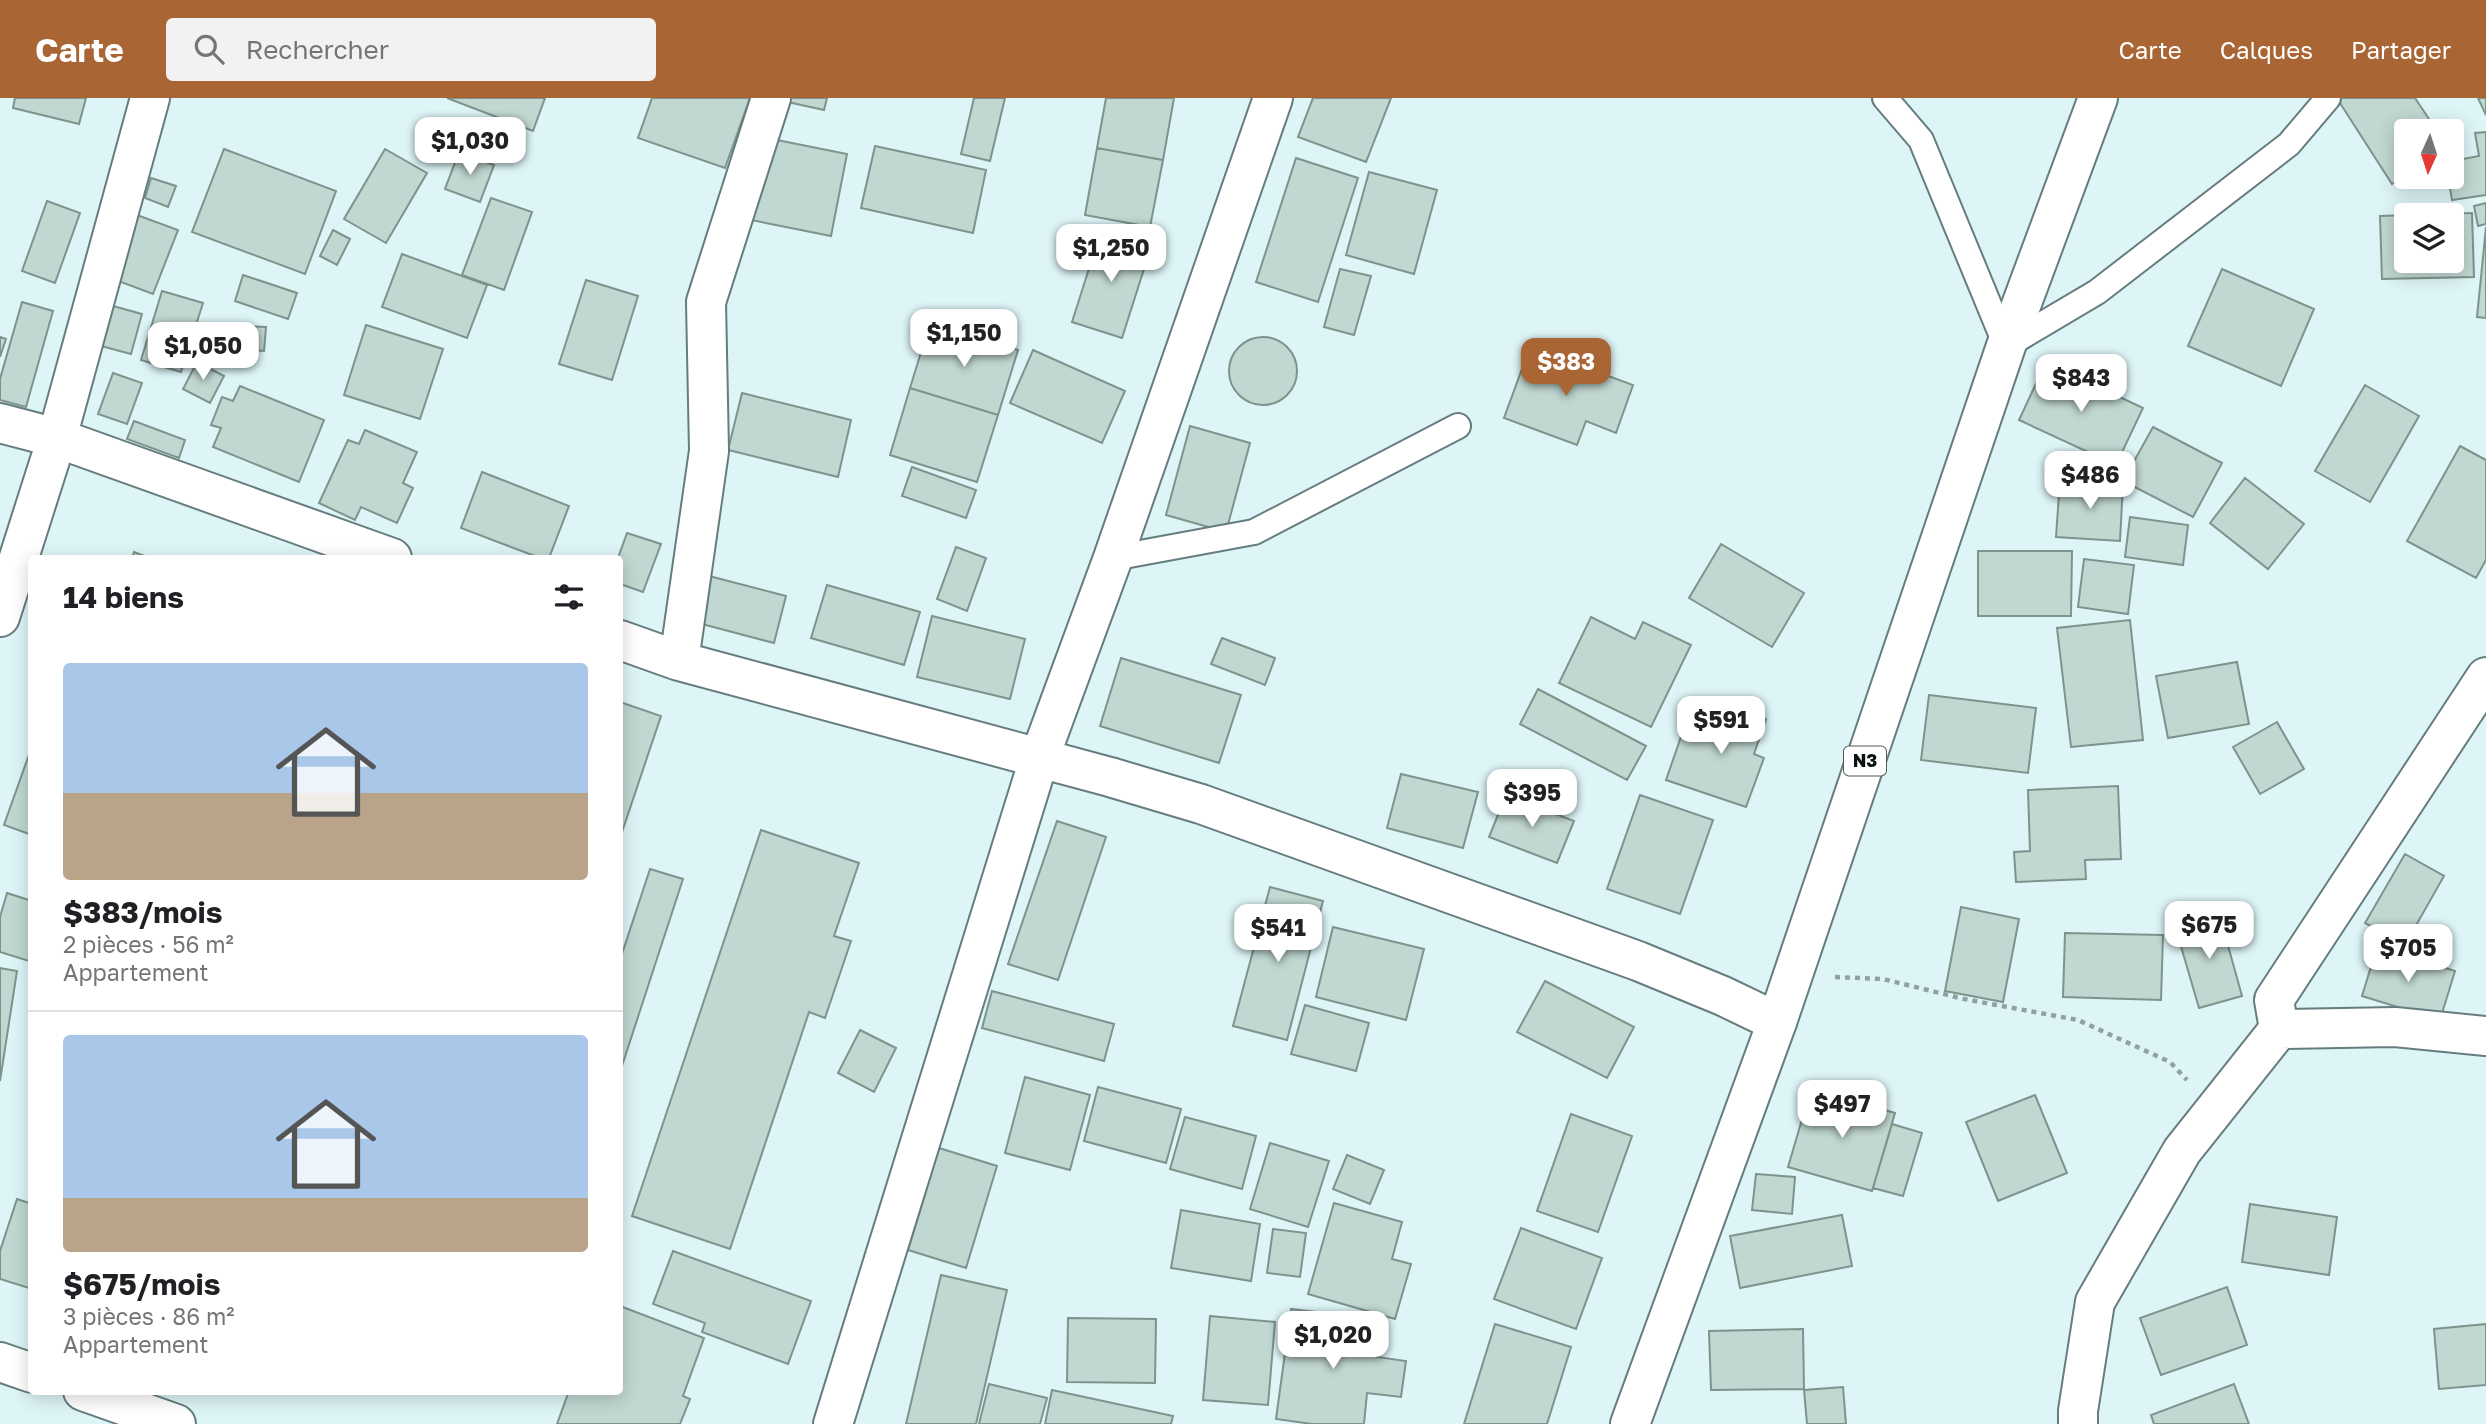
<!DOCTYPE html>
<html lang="fr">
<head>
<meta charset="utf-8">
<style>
	:root { --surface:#fff; --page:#f2f2f2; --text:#202124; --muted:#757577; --line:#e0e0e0; --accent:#a96534 }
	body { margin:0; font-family:"Golos Text",sans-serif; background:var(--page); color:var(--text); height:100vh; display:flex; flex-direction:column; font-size:26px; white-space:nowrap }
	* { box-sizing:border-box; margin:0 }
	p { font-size:23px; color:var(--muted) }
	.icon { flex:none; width:38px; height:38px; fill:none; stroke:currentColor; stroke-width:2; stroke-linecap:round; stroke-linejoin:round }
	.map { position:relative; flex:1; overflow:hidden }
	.side { position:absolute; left:28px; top:457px; width:595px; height:840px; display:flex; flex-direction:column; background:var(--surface); border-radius:7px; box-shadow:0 4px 18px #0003 }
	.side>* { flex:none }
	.needle { width:46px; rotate:183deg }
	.buttons { position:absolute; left:2394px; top:21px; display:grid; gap:14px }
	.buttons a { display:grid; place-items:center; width:70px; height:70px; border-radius:7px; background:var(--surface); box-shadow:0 4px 18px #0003; font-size:35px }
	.price { position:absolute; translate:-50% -60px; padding:0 16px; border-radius:14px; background:#fff; color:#222; font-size:23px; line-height:46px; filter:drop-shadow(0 2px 4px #0008) }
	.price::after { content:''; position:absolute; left:50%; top:42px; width:21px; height:16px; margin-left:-10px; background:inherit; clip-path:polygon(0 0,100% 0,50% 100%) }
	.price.active { background:var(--accent); color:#fff }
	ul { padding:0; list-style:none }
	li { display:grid; align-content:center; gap:14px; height:371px; padding:0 35px }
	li+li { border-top:2px solid var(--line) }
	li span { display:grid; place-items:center; height:217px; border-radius:7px; color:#555 }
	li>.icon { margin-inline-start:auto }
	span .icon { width:126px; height:126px; fill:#fffc; stroke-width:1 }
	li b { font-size:30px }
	h2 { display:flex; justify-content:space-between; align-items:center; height:84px; padding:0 35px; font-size:30px }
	header { display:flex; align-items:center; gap:42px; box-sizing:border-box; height:98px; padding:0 35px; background:var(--accent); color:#fff }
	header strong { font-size:33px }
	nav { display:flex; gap:38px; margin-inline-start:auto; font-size:24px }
	.search { width:490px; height:63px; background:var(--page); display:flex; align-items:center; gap:18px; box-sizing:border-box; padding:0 24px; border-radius:7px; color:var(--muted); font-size:26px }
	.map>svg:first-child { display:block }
	.building { fill:#c1d7d1; stroke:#7e938c; stroke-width:2; fill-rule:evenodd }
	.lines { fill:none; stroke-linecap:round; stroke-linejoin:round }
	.lane-casing { stroke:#667c7e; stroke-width:28 }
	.street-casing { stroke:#667c7e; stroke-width:42 }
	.secondary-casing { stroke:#667c7e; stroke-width:42 }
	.highway-casing { stroke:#667c7e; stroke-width:42 }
	.path { stroke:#90a1a3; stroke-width:4.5; stroke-dasharray:5 5; stroke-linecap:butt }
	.lane { stroke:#fff; stroke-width:24 }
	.street { stroke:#fff; stroke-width:38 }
	.secondary { stroke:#fff; stroke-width:38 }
	.highway { stroke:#fff; stroke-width:38 }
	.labels { text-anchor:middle; stroke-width:7; stroke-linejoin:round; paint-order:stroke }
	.shield { fill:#fff; stroke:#535859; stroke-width:2 }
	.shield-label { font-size:18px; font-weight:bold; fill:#091112 }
</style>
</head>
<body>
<header>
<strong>Carte</strong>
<div class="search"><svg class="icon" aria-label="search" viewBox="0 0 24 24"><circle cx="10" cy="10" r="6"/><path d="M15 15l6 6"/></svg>Rechercher</div>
<nav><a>Carte</a><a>Calques</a><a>Partager</a></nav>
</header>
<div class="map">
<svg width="2486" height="1326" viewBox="0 0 2486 1326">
	<rect width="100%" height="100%" fill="#def5f8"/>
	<path class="building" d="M15,0H86L79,26L13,10Z
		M447,0H545L533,33Z
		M652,0H750L725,70L638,40Z
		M784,0H827L824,12L783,3Z
		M974,0H1005L990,63L961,56Z
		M1106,0H1174L1163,62L1097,50Z
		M1313,0H1391L1366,64L1298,39Z
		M2340,0H2415L2437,33H2406V76L2392,86L2338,2Z
		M2478,0H2486V17Z
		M2486,34V97L2452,102L2448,79H2452V63L2479,58L2475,35Z
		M767,40L847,56L831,138L751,122Z
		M875,48L986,72L973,135L861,110Z
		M1097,50L1163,62L1150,129L1085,117Z
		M224,51L336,93L305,176L192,134Z
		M385,51L427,75L386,145L344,121Z
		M459,54L494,67L480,104L445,91Z
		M1296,60L1358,80L1318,204L1256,184Z
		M1369,74L1437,92L1414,176L1346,157Z
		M151,80L176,88L168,109L145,100Z
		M491,100L532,114L504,192L462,177Z
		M47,103L80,115L55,185L22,173Z
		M2486,105V126L2478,128L2474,108Z
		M2472,115L2474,179L2382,181L2380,118ZM2406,117H2452V163H2406Z
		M137,117L178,132L153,196L113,181Z
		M2486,129V220L2477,219Z
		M333,132L350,141L337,167L320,158Z
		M1101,133L1151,149L1122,240L1072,224Z
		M402,156L487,187L467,240L382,209Z
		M1340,171L1371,178L1354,237L1324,229Z
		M2222,171L2314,211L2281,288L2188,248Z
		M243,177L297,195L288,221L235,203Z
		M586,182L638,198L612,282L559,266Z
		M162,193L203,205L181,274L141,262Z
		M22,204L53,213L26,309L0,302V281Z
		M113,208L142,216L131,256L101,248Z
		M930,225L1018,252L998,317L910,290Z
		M366,227L443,251L420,321L344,297Z
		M242,228L266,229L264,253L240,251Z
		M1229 273a34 34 0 1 1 68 0a34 34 0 1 1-68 0Z
		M0,239L6,241L0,259Z
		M1530,249L1633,287L1616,335L1586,323L1577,347L1504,320Z
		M1033,252L1125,293L1102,345L1010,305Z
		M197,264L224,278L210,305L183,291Z
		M2046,264L2143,310L2116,367L2019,322Z
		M113,275L142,285L127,326L98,316Z
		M2365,287L2419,318L2370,404L2315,373Z
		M240,288L324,322L299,384L213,349L221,330L211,327L222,299L233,303Z
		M910,290L998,317L977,384L890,357Z
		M742,295L851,322L838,379L728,352Z
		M134,323L185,342L179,360L127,341Z
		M1190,328L1250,345L1226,434L1166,417Z
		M2153,329L2222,365L2193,419L2123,383Z
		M365,332L417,354L403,385L413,390L397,425L361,409L355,422L319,405L348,342L359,346Z
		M2460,348L2486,362V462L2476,480L2407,443Z
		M912,369L976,392L966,420L902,398Z
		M482,374L569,408L549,460H540L461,430Z
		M2245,380L2304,426L2268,471L2210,425Z
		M2060,382L2123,386L2120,443L2056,439Z
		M2130,419L2188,427L2183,467L2125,459Z
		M627,435L661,446L643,494L620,486L618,460Z
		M1721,446L1804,495L1772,549L1689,500Z
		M956,449L986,460L967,513L937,501Z
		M1978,453H2072L2071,518H1978Z
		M134,454L150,460H132Z
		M2084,461L2134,467L2128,516L2078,509Z
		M709,478L786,498L774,545L698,525Z
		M827,487L920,514L904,567L811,540Z
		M932,518L1025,541L1010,601L917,579Z
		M1591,519L1635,541L1643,524L1691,547L1651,629L1559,585Z
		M2130,522L2143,642L2071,649L2057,530Z
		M1222,540L1275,560L1265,587L1211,566Z
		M1121,560L1241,597L1219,665L1100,628Z
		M2237,564L2249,626L2168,640L2156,578Z
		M1538,591L1646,648L1627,682L1520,626Z
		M1929,597L2036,610L2028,675L1921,662Z
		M620,604L661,618L620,740Z
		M1716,604L1766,621L1754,656L1764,660L1746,709L1666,682L1683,633L1704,640Z
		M2277,624L2304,671L2260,696L2233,649Z
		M32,648V737L4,727Z
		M1401,676L1478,694L1463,750L1387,730Z
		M2118,688L2121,761L2085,762L2086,781L2016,784L2014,754L2030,753L2028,692Z
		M1506,697L1574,723L1557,765L1489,739Z
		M1640,697L1713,722L1680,816L1607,791Z
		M1057,723L1106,739L1058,882L1008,866Z
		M761,732L859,765L834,838L851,843L825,920L809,914L730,1151L632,1118Z
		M2405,756L2444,778L2405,847L2365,825Z
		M650,771L683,781L620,974V862Z
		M1270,789L1323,803L1287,942L1233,928Z
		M7,795L32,803V864L0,854V819Z
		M1961,809L2019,821L2003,904L1945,893Z
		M2219,815L2242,898L2199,910L2175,828Z
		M1333,829L1424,851L1406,922L1316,899Z
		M2065,835L2163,837L2161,902L2063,899Z
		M2377,849L2455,873L2440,922L2362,898Z
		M0,870L17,873L0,983Z
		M1545,883L1634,929L1607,980L1517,934Z
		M992,893L1114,926L1104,963L982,930Z
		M1305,907L1369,925L1356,973L1291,956Z
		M860,932L896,950L874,994L838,975Z
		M1025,979L1090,997L1070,1072L1005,1055Z
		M1098,989L1181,1011L1166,1065L1084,1043Z
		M1811,991L1895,1015L1872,1093L1788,1069Z
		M2035,997L2067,1075L1998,1103L1966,1024Z
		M1571,1016L1632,1038L1598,1134L1537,1113Z
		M1185,1019L1256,1038L1242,1091L1170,1071Z
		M1892,1026L1922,1035L1903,1098L1873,1090Z
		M1270,1045L1329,1063L1308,1129L1250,1111Z
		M939,1050L997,1068L966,1170L908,1152Z
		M1347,1057L1384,1072L1370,1106L1333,1091Z
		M1756,1076L1795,1079L1792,1116L1752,1112Z
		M17,1101L32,1106V1191L0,1181V1153Z
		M1334,1105L1402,1124L1392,1161L1411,1166L1395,1221L1308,1196Z
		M2250,1106L2337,1119L2329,1177L2242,1164Z
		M1181,1112L1260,1126L1251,1183L1171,1170Z
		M1842,1117L1852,1168L1740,1190L1730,1138Z
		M1521,1130L1602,1160L1576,1231L1494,1201Z
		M1273,1131L1306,1135L1300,1179L1267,1175Z
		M673,1153L811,1203L788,1266L702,1234L705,1225L653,1206Z
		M941,1177L1007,1192L976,1326H906Z
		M2227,1189L2247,1247L2161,1277L2140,1220Z
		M620,1208L704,1240L683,1298L690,1301L680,1326H557L569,1293H620Z
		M1291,1211L1358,1219L1356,1238L1380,1240L1377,1259L1406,1263L1401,1299L1367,1295L1364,1326H1312L1276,1321Z
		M1210,1218L1275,1224L1268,1307L1203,1302Z
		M1068,1220L1156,1221L1155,1285L1067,1284Z
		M1495,1226L1571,1249L1547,1326H1464Z
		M2486,1226V1287L2439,1291L2434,1231Z
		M1803,1231L1804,1291L1711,1292L1709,1233Z
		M989,1286L1047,1300L1040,1326H979Z
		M2234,1286L2249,1326H2154L2151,1317Z
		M1843,1289L1846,1326H1807L1804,1292Z
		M1052,1292L1173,1318L1171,1326H1045Z"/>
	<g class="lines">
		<defs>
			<path id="lane" d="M1885,0L1921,42L2006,248L2097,194L2289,46L2328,0
				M1113,460L1254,434L1458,328"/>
			<path id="street" d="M0,325L57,340L392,460
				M0,519L57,340L150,0
				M620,542L679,563L1110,679L1201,706L1638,863L1723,898L1777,924
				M679,563L709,353L706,204L771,0
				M2279,931L2274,902L2486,579
				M0,1264L32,1275
				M83,1293L176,1326
				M833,1326L1039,661L1113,460L1273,0"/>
			<path id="secondary" d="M2078,1326V1313L2095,1204L2182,1053L2279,931L2395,929L2486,938"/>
			<path id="highway" d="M1630,1326L1777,924L2006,248L2098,0"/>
		</defs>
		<use href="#lane" class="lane-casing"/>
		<use href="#street" class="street-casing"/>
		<use href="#secondary" class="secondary-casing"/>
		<use href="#highway" class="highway-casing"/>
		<path class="path" d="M1835,879L1883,881L1964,901L2078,922L2170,964L2187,982"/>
		<use href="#lane" class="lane"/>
		<use href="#street" class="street"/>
		<use href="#secondary" class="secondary"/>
		<use href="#highway" class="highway"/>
	</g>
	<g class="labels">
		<rect class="shield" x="1844" y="648.5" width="42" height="29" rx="5"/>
		<g class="shield-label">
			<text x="1865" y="669">N3</text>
		</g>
	</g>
</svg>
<div class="buttons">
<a><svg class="needle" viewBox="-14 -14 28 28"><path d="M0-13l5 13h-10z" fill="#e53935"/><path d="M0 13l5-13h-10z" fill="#757577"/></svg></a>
<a><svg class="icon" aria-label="layers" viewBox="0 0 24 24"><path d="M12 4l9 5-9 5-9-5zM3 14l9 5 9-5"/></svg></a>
</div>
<b class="price" style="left:470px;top:79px">$1,030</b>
<b class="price" style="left:1111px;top:186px">$1,250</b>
<b class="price" style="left:964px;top:271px">$1,150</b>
<b class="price" style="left:203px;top:284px">$1,050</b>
<b class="price active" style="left:1566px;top:300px">$383</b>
<b class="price" style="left:2081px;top:316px">$843</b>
<b class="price" style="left:2090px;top:413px">$486</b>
<b class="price" style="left:1721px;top:658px">$591</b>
<b class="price" style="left:1532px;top:731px">$395</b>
<b class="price" style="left:2209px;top:863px">$675</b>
<b class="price" style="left:1278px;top:866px">$541</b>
<b class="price" style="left:2408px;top:886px">$705</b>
<b class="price" style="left:1842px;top:1042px">$497</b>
<b class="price" style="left:1333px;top:1273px">$1,020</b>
<section class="side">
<h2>14 biens<svg class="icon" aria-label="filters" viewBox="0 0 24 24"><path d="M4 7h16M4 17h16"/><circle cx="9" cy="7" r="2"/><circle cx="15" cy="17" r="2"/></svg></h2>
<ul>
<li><span style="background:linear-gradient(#a9c7e8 60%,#b9a48a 0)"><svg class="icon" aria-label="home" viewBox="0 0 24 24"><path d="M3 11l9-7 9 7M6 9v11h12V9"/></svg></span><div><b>$383/mois</b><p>2 pièces · 56 m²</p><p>Appartement</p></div></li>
<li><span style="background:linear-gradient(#a9c7e8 75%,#b9a48a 0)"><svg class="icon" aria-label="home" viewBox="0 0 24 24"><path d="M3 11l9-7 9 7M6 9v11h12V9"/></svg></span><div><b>$675/mois</b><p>3 pièces · 86 m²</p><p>Appartement</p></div></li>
</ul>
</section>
</div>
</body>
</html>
